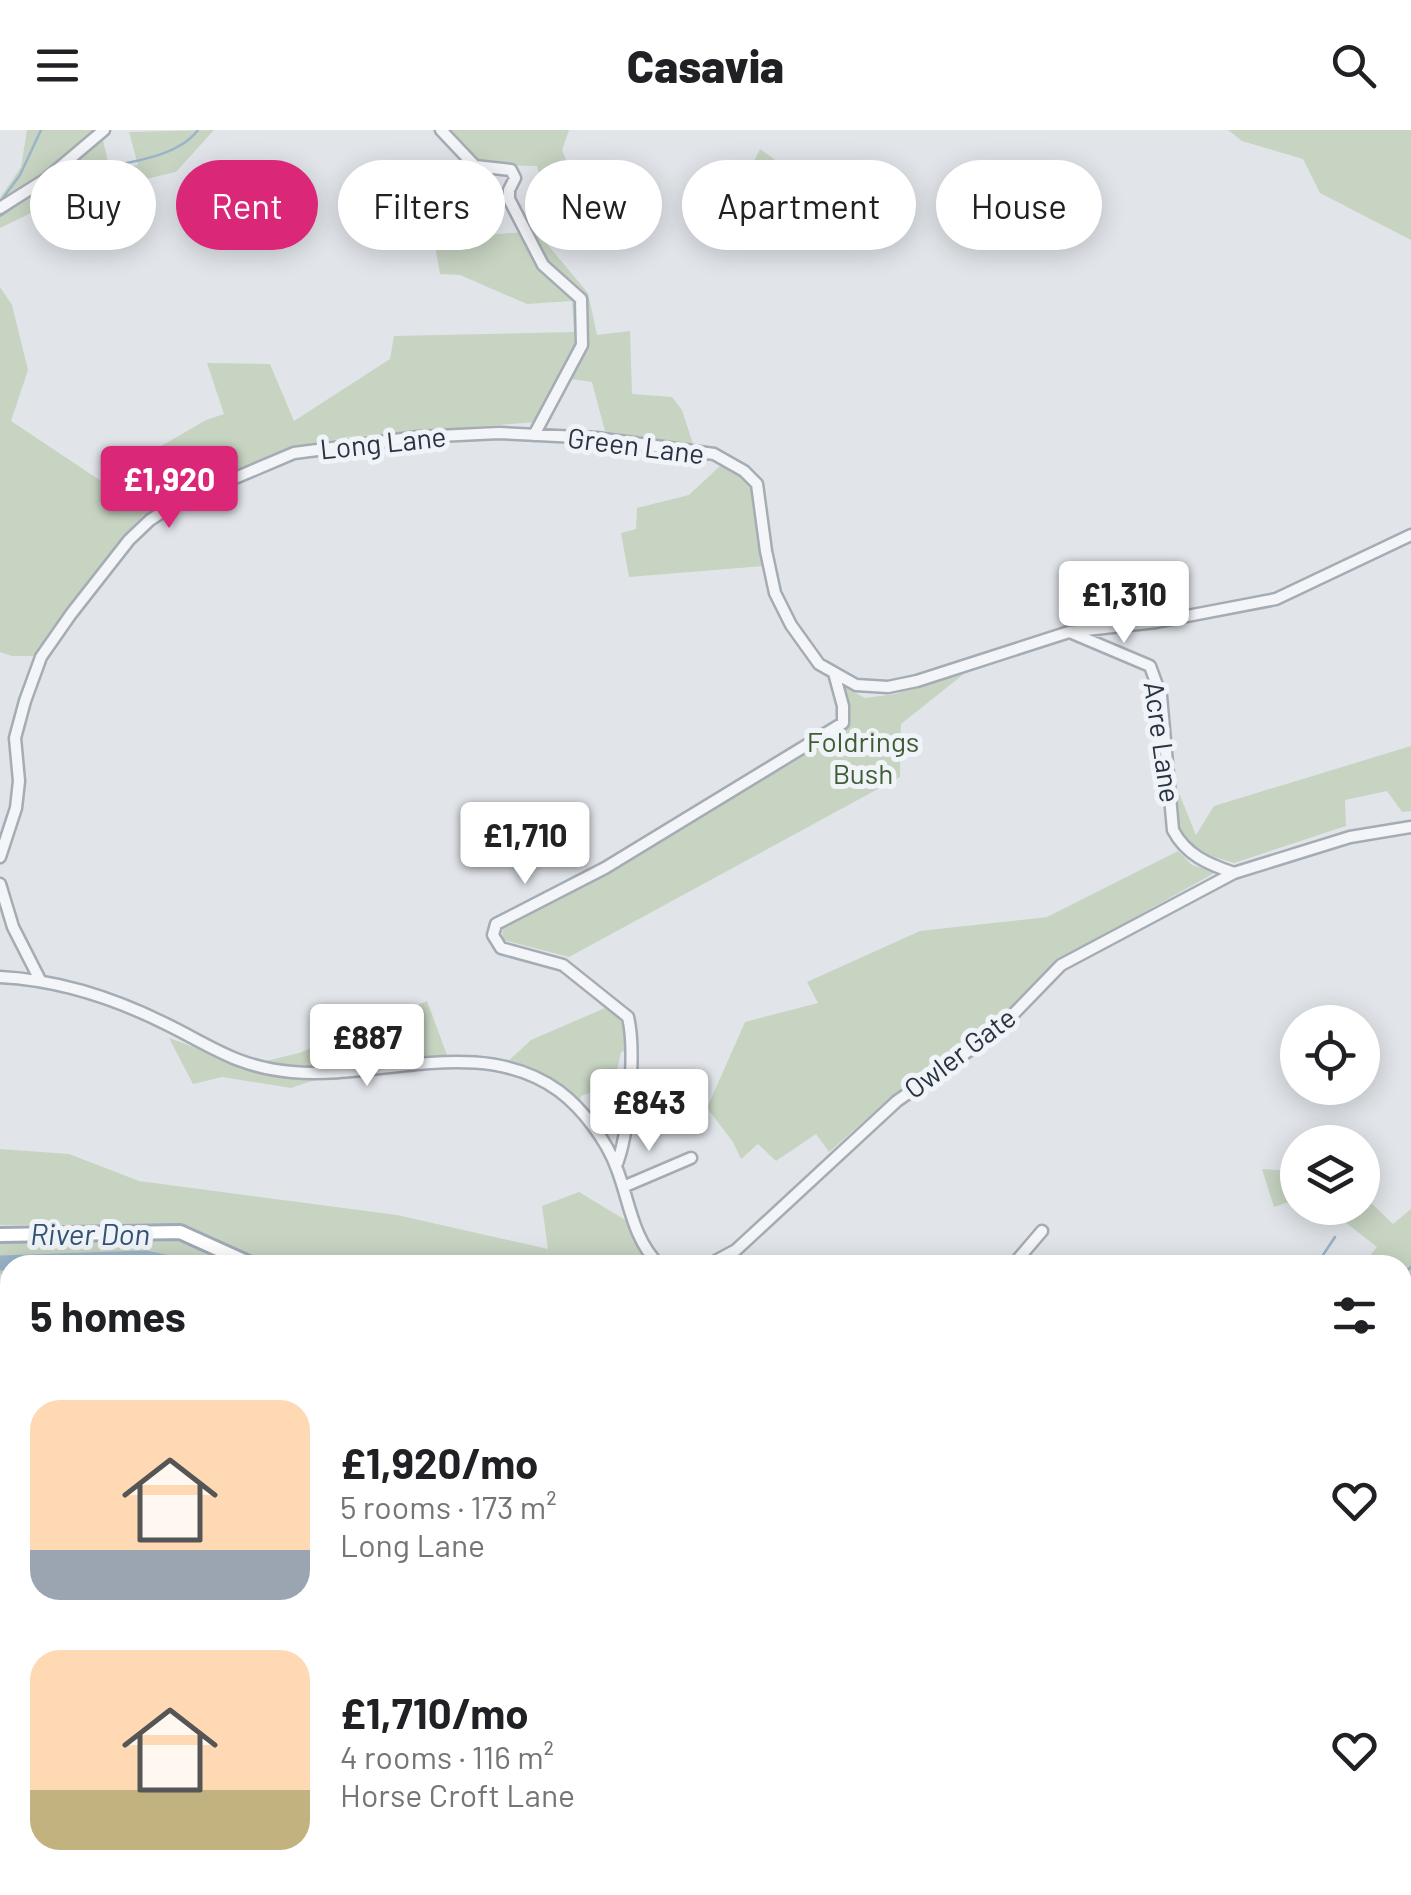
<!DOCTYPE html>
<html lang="en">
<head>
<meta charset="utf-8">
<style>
	:root { --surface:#fff; --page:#f6f6f6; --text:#202124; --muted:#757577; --accent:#db2777 }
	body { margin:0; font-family:Barlow,sans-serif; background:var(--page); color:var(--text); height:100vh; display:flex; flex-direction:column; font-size:38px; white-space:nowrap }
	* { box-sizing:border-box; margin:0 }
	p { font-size:32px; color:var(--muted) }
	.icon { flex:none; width:55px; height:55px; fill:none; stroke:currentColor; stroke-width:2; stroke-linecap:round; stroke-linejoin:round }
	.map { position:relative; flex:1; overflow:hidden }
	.panel { position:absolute; left:0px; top:1125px; width:1412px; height:640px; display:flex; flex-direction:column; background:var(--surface); border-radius:30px 30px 0 0; box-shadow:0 5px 25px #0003 }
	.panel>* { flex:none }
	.top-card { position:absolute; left:30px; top:30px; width:1352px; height:90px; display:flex; gap:20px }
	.controls { position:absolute; left:1280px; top:875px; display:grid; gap:20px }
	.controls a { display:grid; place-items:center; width:100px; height:100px; border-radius:50%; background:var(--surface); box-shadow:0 5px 25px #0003; font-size:50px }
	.price { position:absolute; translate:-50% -85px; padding:0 22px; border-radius:10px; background:#fff; color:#222; font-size:32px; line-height:65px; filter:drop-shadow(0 2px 5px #0008) }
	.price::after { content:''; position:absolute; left:50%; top:60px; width:30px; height:22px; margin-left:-15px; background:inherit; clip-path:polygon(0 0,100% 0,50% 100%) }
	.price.current { background:var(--accent); color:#fff }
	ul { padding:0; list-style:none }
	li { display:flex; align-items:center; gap:30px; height:250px; padding:0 30px }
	li span { display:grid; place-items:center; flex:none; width:280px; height:200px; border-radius:30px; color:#555 }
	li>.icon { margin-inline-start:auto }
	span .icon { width:120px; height:120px; fill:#fffc; stroke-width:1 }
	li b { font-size:42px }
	h2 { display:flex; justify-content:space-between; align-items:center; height:120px; padding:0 30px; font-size:42px }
	.chip { padding:0 35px; border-radius:45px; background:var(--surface); box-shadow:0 5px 25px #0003; font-size:35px; line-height:90px }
	.chip.current { background:var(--accent); color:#fff }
	header { display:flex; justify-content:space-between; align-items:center; height:130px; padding:0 30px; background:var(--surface); font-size:45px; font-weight:800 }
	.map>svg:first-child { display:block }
	.green { fill:#c7d4c2 }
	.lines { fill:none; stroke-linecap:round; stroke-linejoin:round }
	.stream { stroke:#9bb4ca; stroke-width:2.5 }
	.river { stroke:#9bb4ca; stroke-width:15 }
	.minor-casing { stroke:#a6acb4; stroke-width:15 }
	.major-casing { stroke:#a0a9b6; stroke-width:18 }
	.minor { stroke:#f4f5f8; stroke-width:10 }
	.major { stroke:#fff; stroke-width:12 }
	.rail { stroke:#7a8493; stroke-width:2.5; stroke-dasharray:5 10; stroke-linecap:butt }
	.labels { text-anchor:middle; stroke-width:10; stroke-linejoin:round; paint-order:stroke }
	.street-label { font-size:28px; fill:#293342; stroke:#f0f3f7 }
	.park-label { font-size:28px; fill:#3f5d36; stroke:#f0f3f7 }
	.water-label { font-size:30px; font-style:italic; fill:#325376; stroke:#f0f3f7 }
</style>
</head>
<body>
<header><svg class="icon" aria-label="menu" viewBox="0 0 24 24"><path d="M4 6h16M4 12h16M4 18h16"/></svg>Casavia<svg class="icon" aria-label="search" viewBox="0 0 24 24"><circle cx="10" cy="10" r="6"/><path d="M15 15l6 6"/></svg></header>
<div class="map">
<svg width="1411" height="1765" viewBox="0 0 1411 1765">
	<rect width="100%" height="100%" fill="#e1e5ea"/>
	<path class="green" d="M27,0H98L42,48L0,76V68L21,37Z
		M214,0L176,42L60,69L0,98V82L102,6L110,40L138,35L129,2Z
		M444,0H569L562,20L578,58L594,72C560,79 545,69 537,36L476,35Z
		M1228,0H1411V110L1320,63L1303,29L1242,11Z
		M760,19L815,58L891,49L909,80L794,111L731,77Z
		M466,55L473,106L536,101L588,163L597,205L630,201L632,264L672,267L682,280L694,317L605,301L592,252L571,249L588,218L586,207L575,208V217L536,292L348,307L286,320L174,369L143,385L35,526H12L0,522V157L12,175L28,240L11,291L101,351L206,290L224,284L207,233L270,234L294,291L390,229L394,206L574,202L572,171L527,174L460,145L440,144L432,99L392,79Z
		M722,334L738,342L754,359L764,436L629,447L621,403L636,399L637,378L689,365Z
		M965,543L901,594L900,647L569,827L503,810L502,797L602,746L845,598L850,577L843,556L865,568L895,564Z
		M1411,616V681L1402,682L1387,661L1345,670L1346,696L1234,733L1198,722L1178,703L1174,651L1196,705L1214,676Z
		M1178,721L1192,735L1216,742L1059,830L987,902L890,968L829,1022L816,1004L776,1031L758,1014L741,1029L733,1012L707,978L745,892L818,873L807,852L920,801L1047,787Z
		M427,871L447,925C392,942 318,945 262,932L299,923Z
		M612,875L625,888L627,920L621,922L616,945L596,949L595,961L581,966L579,976C556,949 540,943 506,933L531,910Z
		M169,908L259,941L324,947L291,958L222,947L193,954Z
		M0,1019L69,1024L139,1051L397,1085L548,1119L542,1076L579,1062L627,1091L641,1123L652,1135H267L180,1094L0,1095Z
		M1262,1039L1297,1041V1069L1274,1077Z
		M1363,1065L1393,1094L1411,1079V1342L1402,1341V1135H1362L1377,1117L1327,1078H1362Z
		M0,1111H179L241,1135H10V1144H0Z
		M0,1313L10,1320V1755H642L646,1765H0Z"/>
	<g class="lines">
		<path class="stream" d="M0,72L20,45L41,0
			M0,86C19,74 39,57 60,48C99,33 172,35 198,0
			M1321,1128L1335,1107
			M1402,1145L1411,1137
			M1402,1305H1411"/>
		<path class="river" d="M0,1133L146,1128L179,1135
			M738,1765L740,1755"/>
		<defs>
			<path id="minor" d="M441,0L475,36L511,40L515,48L509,60V69L543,135L581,169L582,215L534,305
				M0,78L46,49L104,0
				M1072,503L1150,536L1161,566L1173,700C1186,725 1208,734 1234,743
				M0,727L16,678L19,651L15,608L25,571L41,527L71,484L129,410L150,390L176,373L294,323L418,307L499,303L597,308L714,324L744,341L757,354L766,421L775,463L791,495L819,534L856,555L888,557L917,551L1069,502L1156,492L1276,469L1411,405
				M0,754L13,797L40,850
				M0,847C59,850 114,868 166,894C213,917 237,937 292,942C378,950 481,904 559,961C583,979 607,1011 617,1039C630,1073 632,1107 659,1135
				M616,1036C629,1005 636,920 628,887L563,835L501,818L493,805L496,794L605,738L843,593V576L834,543
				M623,1057L691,1028
				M708,1135L736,1120L897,971L997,901L1061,835L1234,743L1350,707L1411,697
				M1013,1135L1042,1101
				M0,1172H10
				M0,1271L10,1274
				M1020,1765V1755"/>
			<path id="major" d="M0,1105L180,1102L253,1135
				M894,1755L897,1765"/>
		</defs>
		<use href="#minor" class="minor-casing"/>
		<use href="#major" class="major-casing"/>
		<use href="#minor" class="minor"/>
		<use href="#major" class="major"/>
		<path class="rail" d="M0,1498L10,1503
			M325,1755L333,1765"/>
	</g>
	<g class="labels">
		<g class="street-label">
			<text transform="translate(383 313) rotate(-6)" y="10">Long Lane</text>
			<text transform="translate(636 316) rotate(7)" y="10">Green Lane</text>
			<text transform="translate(1162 612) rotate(82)" y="10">Acre Lane</text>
			<text transform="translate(960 923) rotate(-37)" y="10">Owler Gate</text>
		</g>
		<g class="park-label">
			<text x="863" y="622">Foldrings<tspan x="863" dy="32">Bush</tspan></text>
		</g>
		<g class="water-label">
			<text x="90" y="1115">River Don</text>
		</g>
	</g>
</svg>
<div class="controls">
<a><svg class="icon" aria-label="locate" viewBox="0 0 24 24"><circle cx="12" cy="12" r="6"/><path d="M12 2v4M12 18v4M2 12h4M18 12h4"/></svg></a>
<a><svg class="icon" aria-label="layers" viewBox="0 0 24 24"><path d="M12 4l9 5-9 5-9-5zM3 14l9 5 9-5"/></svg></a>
</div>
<b class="price current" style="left:169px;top:401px">£1,920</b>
<b class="price" style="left:1124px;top:516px">£1,310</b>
<b class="price" style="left:525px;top:757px">£1,710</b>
<b class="price" style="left:367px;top:959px">£887</b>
<b class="price" style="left:649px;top:1024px">£843</b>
<div class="top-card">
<a class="chip">Buy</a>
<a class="chip current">Rent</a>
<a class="chip">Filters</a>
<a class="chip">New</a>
<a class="chip">Apartment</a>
<a class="chip">House</a>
</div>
<section class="panel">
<h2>5 homes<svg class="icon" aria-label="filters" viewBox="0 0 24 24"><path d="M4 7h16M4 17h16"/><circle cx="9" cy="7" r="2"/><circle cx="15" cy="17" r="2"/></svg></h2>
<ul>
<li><span style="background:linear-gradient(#ffd9b3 75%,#9aa5b1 0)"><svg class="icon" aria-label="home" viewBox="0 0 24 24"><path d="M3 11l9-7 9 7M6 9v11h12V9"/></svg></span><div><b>£1,920/mo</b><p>5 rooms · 173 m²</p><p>Long Lane</p></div><svg class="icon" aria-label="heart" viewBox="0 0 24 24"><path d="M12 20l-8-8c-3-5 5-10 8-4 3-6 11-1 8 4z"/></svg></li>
<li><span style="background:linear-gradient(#ffd9b3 70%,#c2b280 0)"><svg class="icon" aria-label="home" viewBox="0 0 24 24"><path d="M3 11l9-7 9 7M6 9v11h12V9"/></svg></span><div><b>£1,710/mo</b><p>4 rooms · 116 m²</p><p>Horse Croft Lane</p></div><svg class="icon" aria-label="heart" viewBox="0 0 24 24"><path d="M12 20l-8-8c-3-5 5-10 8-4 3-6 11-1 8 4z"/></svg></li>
</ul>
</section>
</div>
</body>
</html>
